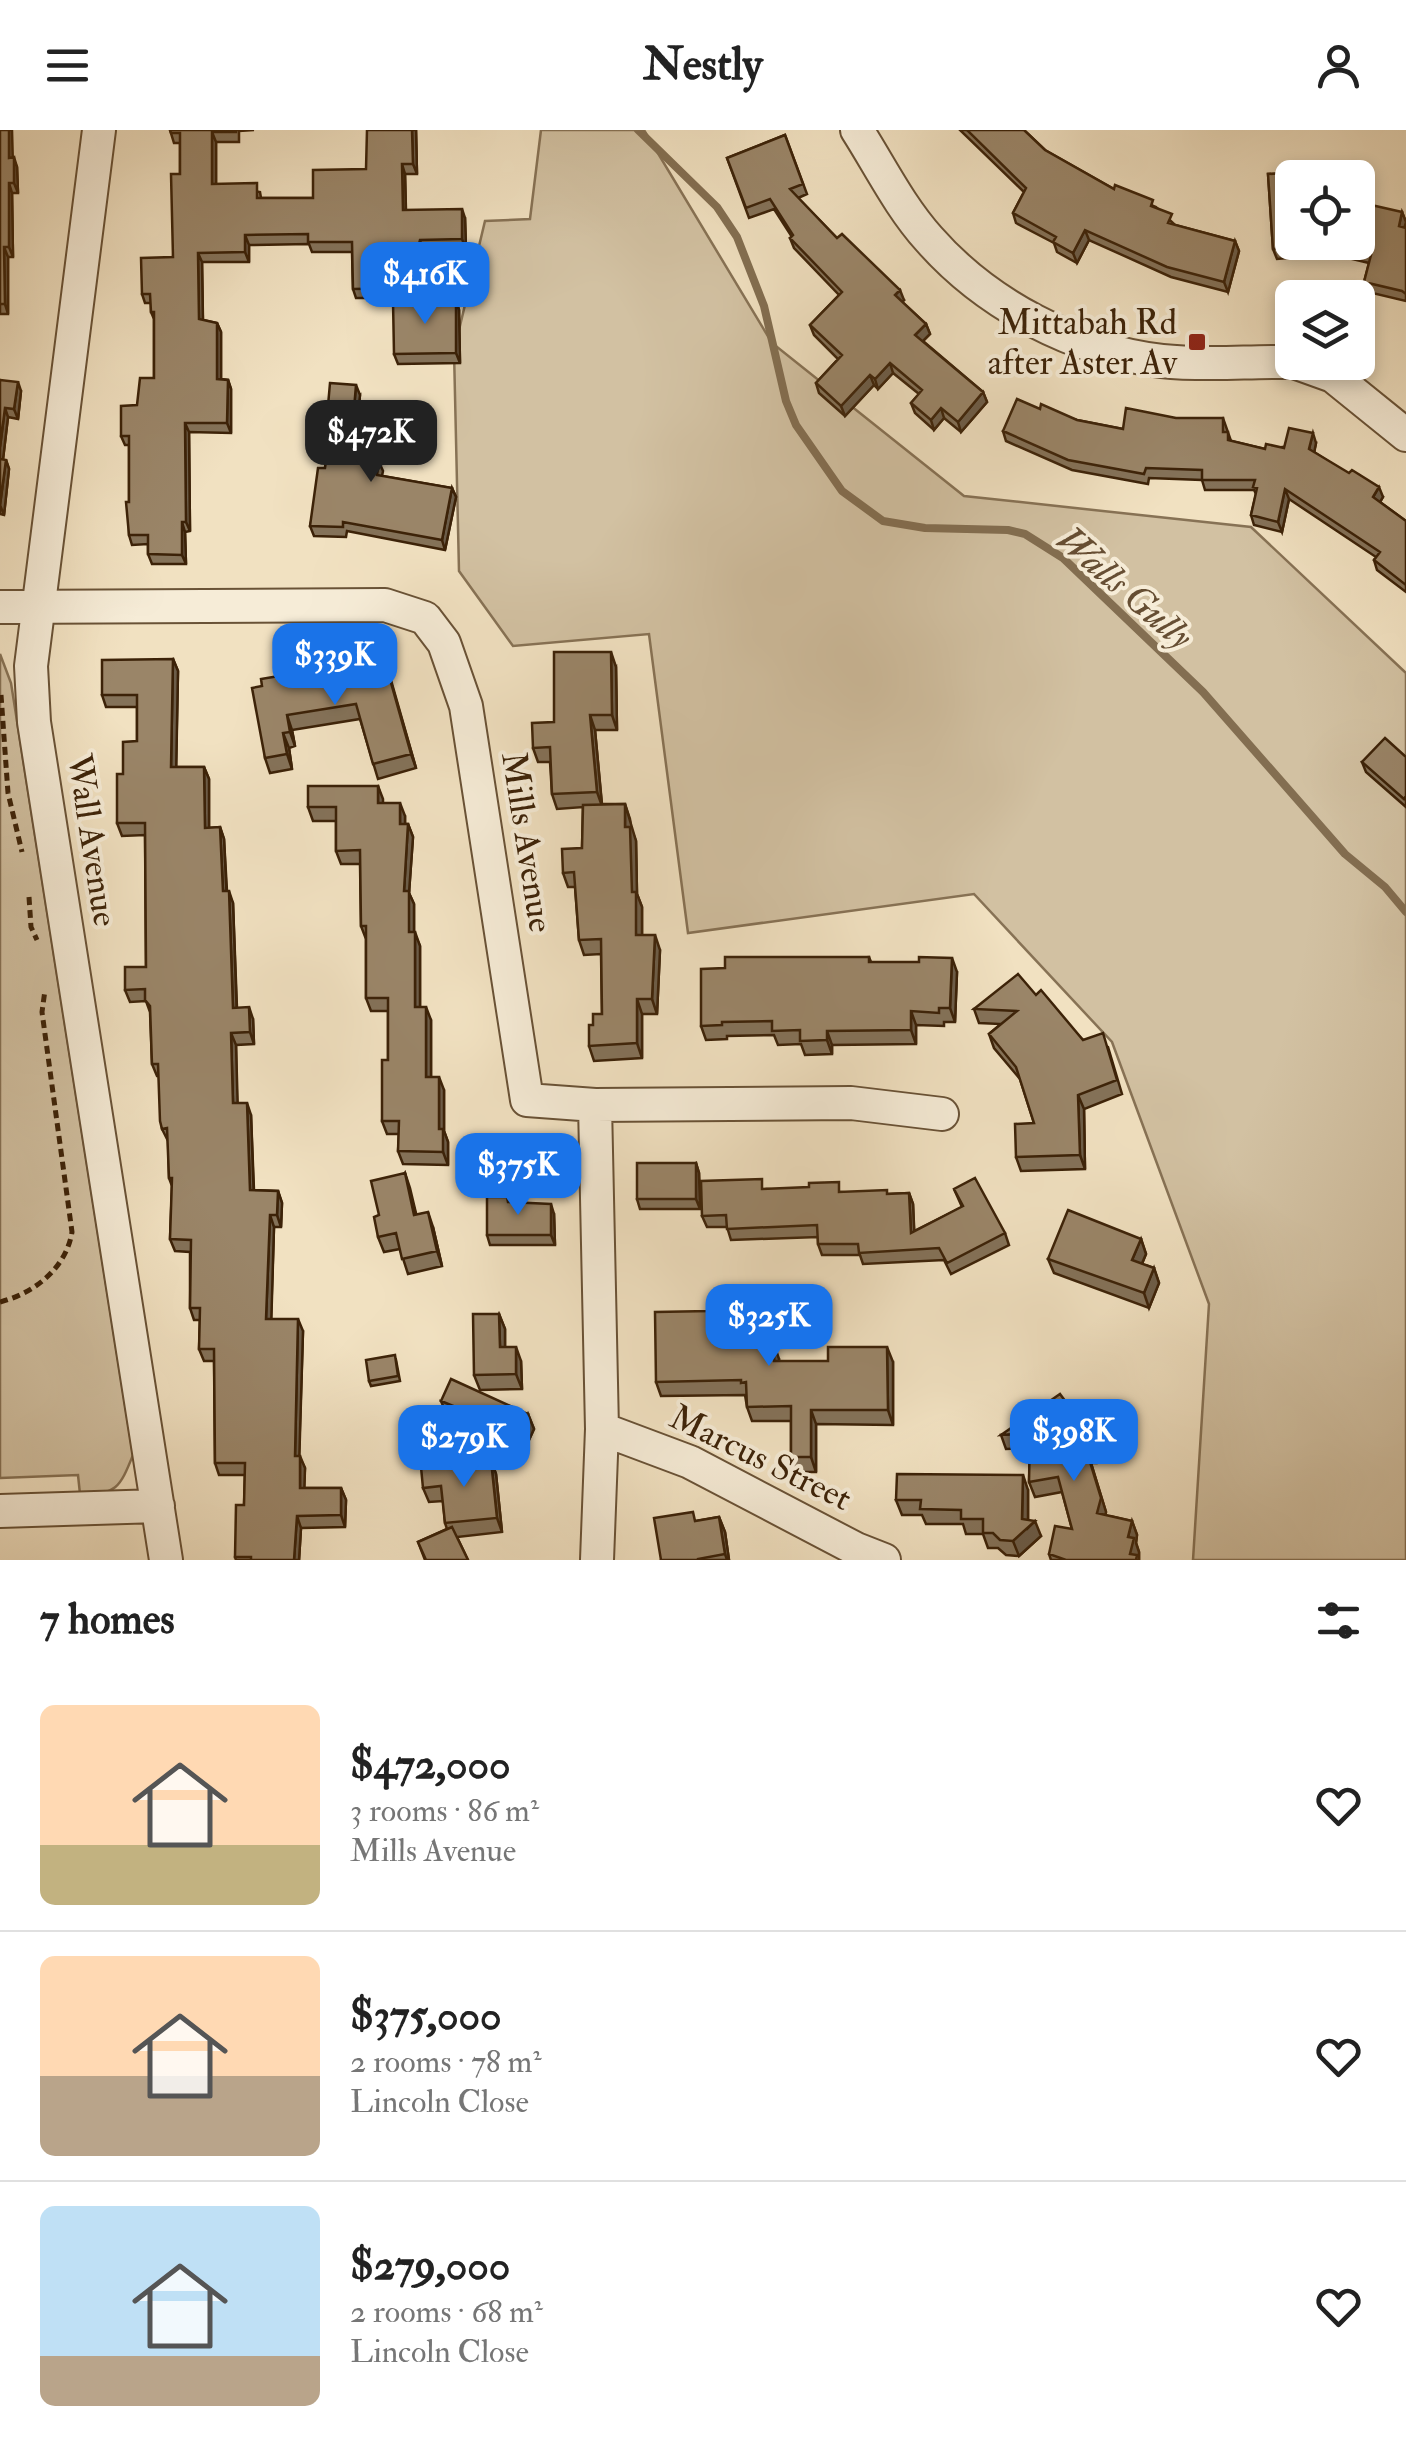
<!DOCTYPE html>
<html lang="en">
<head>
<meta charset="utf-8">
<style>
	:root { --surface:#fff; --page:#f6f6f6; --text:#222; --muted:#767676; --line:#e0e0e0; --accent:#1a73e8 }
	body { margin:0; font-family:"IM FELL Double Pica",serif; background:var(--page); color:var(--text); height:100vh; display:flex; flex-direction:column; font-size:38px; white-space:nowrap }
	* { box-sizing:border-box; margin:0 }
	p { font-size:32px; color:var(--muted) }
	.icon { flex:none; width:55px; height:55px; fill:none; stroke:currentColor; stroke-width:2; stroke-linecap:round; stroke-linejoin:round }
	.map { position:relative; height:1430px; overflow:hidden }
	.drawer { display:flex; flex-direction:column; background:var(--surface); flex:1 }
	.drawer>* { flex:none }
	.buttons { position:absolute; left:1275px; top:30px; display:grid; gap:20px }
	.buttons a { display:grid; place-items:center; width:100px; height:100px; border-radius:15px; background:var(--surface); box-shadow:0 5px 15px #0003; font-size:50px }
	.price { position:absolute; translate:-50% -85px; padding:0 22px; border-radius:20px; background:var(--accent); color:#fff; font-size:32px; line-height:65px; filter:drop-shadow(0 2px 5px #0008) }
	.price::after { content:''; position:absolute; left:50%; top:60px; width:30px; height:22px; margin-left:-15px; background:inherit; clip-path:polygon(0 0,100% 0,50% 100%) }
	.price.active { background:#222; color:#fff }
	ul { padding:0; list-style:none }
	li { display:flex; align-items:center; gap:30px; height:250px; padding:0 40px }
	li+li { border-top:2px solid var(--line) }
	li span { display:grid; place-items:center; flex:none; width:280px; height:200px; border-radius:15px; color:#555 }
	li>.icon { margin-inline-start:auto }
	span .icon { width:120px; height:120px; fill:#fffc; stroke-width:1 }
	li b { font-size:42px }
	h2 { display:flex; justify-content:space-between; align-items:center; height:120px; padding:0 40px; font-size:42px }
	header { display:flex; justify-content:space-between; align-items:center; height:130px; padding:0 40px; background:var(--surface); font-size:45px; font-weight:700 }
	.map>svg:first-child { display:block }
	.green { fill:#d2c1a2; stroke:#877255; stroke-width:2.5 }
	.lines { fill:none; stroke-linecap:round; stroke-linejoin:round }
	.stream { stroke:#836e51; stroke-width:8 }
	.minor-casing { stroke:#695236; stroke-width:36 }
	.path { stroke:#3c2208; stroke-width:5; stroke-dasharray:8 5; stroke-linecap:butt }
	.minor { stroke:#f6ecd7; stroke-width:32 }
	.wall { fill:#847259; stroke:#3c2208; stroke-width:2.5 }
	.shaded-wall { fill:#6c5d49; stroke:#3c2208; stroke-width:2.5 }
	.building { fill:#9a8568; stroke:#3c2208; stroke-width:2.5 }
	.poi-dot { fill:#8f2418; stroke:#f6ecd7; stroke-width:4 }
	.labels { text-anchor:middle; stroke-width:8; stroke-linejoin:round; paint-order:stroke }
	.poi-label { font-size:35px; fill:#3c2208; stroke:#f6ecd7; text-anchor:end }
	.street-label { font-size:35px; fill:#3c2208; stroke:#f6ecd7 }
	.water-label { font-size:38px; font-style:italic; fill:#664e33; stroke:#f6ecd7 }
</style>
</head>
<body>
<header><svg class="icon" aria-label="menu" viewBox="0 0 24 24"><path d="M4 6h16M4 12h16M4 18h16"/></svg>Nestly<svg class="icon" aria-label="person" viewBox="0 0 24 24"><circle cx="12" cy="8" r="4"/><path d="M4 21q1-7 8-7t8 7"/></svg></header>
<div class="map">
<svg width="1406" height="1430" viewBox="0 0 1406 1430">
	<rect width="100%" height="100%" fill="#f1e1c1"/>
	<filter id="stains"><feTurbulence type="fractalNoise" baseFrequency=".002" numOctaves="4"/><feColorMatrix values="0 0 0 0 .2 0 0 0 0 .09 0 0 0 0 .02 0 0 0 .5 -.17"/></filter>
	<radialGradient id="worn" r=".72"><stop offset=".6" stop-color="#630" stop-opacity="0"/><stop offset="1" stop-color="#630" stop-opacity=".3"/></radialGradient>
	<path class="green" d="M541,0H644L772,213L964,366L1251,397L1406,543V1430H1193L1209,1174L1112,912L974,764L688,803L649,504L513,516L459,441L454,221L485,91L530,89Z
		M0,524L11,553L133,1325C120,1357 117,1365 80,1364L78,1345L0,1348Z"/>
	<g class="lines">
		<path class="stream" d="M638,0L717,77L737,107L764,176L786,271L796,295L842,361L883,391L925,398L1008,400L1025,404L1063,428L1203,562L1345,724L1385,757L1406,782"/>
		<defs>
			<path id="minor" d="M99,0L31,536L34,592L166,1430
				M857,0C880,36 900,77 929,109C987,175 1075,221 1162,231C1206,236 1249,231 1292,232
				M1294,232L1333,246L1406,305
				M0,477L385,475L425,488L444,513L466,576L527,970L595,975L851,973L942,984
				M595,975L602,1299L597,1430
				M602,1299L690,1332L856,1419L884,1430
				M0,1381L158,1376"/>
		</defs>
		<use href="#minor" class="minor-casing"/>
		<path class="path" d="M1,565L8,663L22,722
			M29,767L31,797L37,810
			M0,1172C35,1163 66,1138 72,1102L42,882L45,860"/>
		<use href="#minor" class="minor"/>
	</g>
	<path class="wall" d="M0,0L17,37L18,63H12L13,127H8V184H0Z
		M170,0H254L239,1V12H216V54L260,62L261,68H313L366,39L416,0L417,44H405L406,80L465,88L466,119L423,120L412,168H356L353,159L352,122H312L309,114L249,115V132H202L203,190L217,193L221,202V249L228,250L231,259V303L189,302L190,401L185,402L186,434H152L148,424V414L132,415L129,405V315H125L121,306L137,275L154,248V189L151,182V173H145L142,164L173,127L180,44V13H174Z
		M960,0H1024L1045,20L1114,59L1156,77L1175,95L1235,111L1239,121L1228,162L1171,147L1089,110L1077,133L1057,122L1054,113L1016,93L1013,83L1024,62Z
		M785,5L807,64L798,68L837,108L904,170L902,172L926,194L930,204L923,211L983,262L987,272L961,302L944,288L934,300L915,283L911,273L919,264L893,243L878,259L874,255L845,286L819,263L816,253L838,229L814,205L810,195L839,165L794,118L790,108L792,107L774,79L749,88L727,28Z
		M1303,42L1305,48H1292V112H1311L1312,126L1277,129L1273,119L1268,44Z
		M1402,82L1406,92L1404,98H1406V171L1368,162L1364,152L1369,133L1327,123L1324,113Z
		M456,170L459,180L460,233L398,234L394,224Z
		M0,250L21,261L18,289L8,287L3,329L6,330L9,339L4,385L0,384Z
		M360,265L354,327L379,332L383,341L382,346L452,358L456,367L445,420L347,401L346,407L314,406L310,396L325,338L330,296L327,287Z
		M1040,279L1077,290L1123,299L1223,288L1231,311L1265,319L1316,313L1314,322L1383,367L1380,372L1406,391V462L1377,440L1374,430L1376,427L1289,369L1282,402L1254,395L1251,385L1256,364L1254,360H1205L1202,350L1149,348L1148,354L1072,340L1006,311L1003,301Z
		M384,528L416,638L378,649L360,589L292,600L295,616L289,618L292,639L270,643L265,628L262,556L285,545L288,552L347,543Z
		M173,529L178,541L176,637H204L209,649V698L220,697L224,709L227,761L233,773L237,878L253,889L254,914L236,915L237,973L251,985L254,1060L278,1061L282,1073L281,1097H274L271,1189L303,1201L299,1326L305,1338L304,1358H341L346,1370L345,1397L301,1398L299,1430H236L235,1427L244,1375L245,1345H219L215,1333L214,1231H204L199,1219L200,1190H194L190,1178V1122L175,1121L170,1109L172,1056L169,1048L168,1011L162,999L159,946H157L152,934L150,882L146,871L130,872L125,860L146,837L145,705L122,706L117,693L123,644L137,611V577H106L102,565Z
		M616,537L617,600H595L602,674H625L630,689L631,698L636,711L637,764L642,777V805L660,820L657,884H642V928L594,931L589,916L593,895L602,884L601,824L584,825L579,810L575,757H568L563,743L582,718L583,677L557,679L552,664L550,632H538L533,618Z
		M1406,627V677L1366,642L1362,632Z
		M378,656L383,673L405,686V694H408L413,707L409,763L414,774V802L420,816V877L431,890V947L444,960V1001L448,1012V1035L403,1034L398,1021L399,1004H387L382,991L388,930V881H371L366,868V809L361,796L360,734H341L336,721V691H313L308,677Z
		M869,827L871,832L957,842L955,892H944V896L916,895V914L832,915V924L805,925L801,914L778,915L774,905L727,906V909L706,910L701,896L725,838Z
		M1036,865L1083,910L1108,917L1122,964L1084,979L1085,1039L1021,1041L1016,1027L1034,993L1020,949L994,918L989,904L1001,894L979,893L974,879Z
		M696,1033L699,1043L700,1079H640L637,1069Z
		M405,1043L416,1085L433,1097L442,1136L408,1144L400,1119L384,1122L378,1107L379,1085Z
		M766,1059L888,1064L909,1063L913,1074L914,1101L962,1077L954,1059L1005,1103L1009,1115L951,1144L944,1130L863,1134L860,1125H822L818,1114V1107L731,1110L727,1097H707L702,1086Z
		M509,1072L554,1084L555,1115H490L487,1105Z
		M1141,1109L1146,1124L1142,1134L1154,1138L1159,1153L1149,1178L1054,1143L1048,1129Z
		M499,1184L505,1199V1217L521,1231L522,1259L480,1260L474,1245Z
		M740,1187V1214L779,1229V1231L893,1232V1295L816,1294V1342H796L791,1327V1291H752L747,1277L745,1265L661,1266L656,1252Z
		M396,1230L400,1251L371,1256L369,1251Z
		M441,1271L528,1284L534,1299L518,1334L494,1324L495,1330L455,1312L449,1298L454,1288L447,1285Z
		M1099,1298L1104,1312L1092,1321L1096,1333H1091L1106,1382L1105,1385L1132,1391L1137,1405L1136,1413L1139,1422V1430H1051L1049,1424L1072,1399L1062,1362L1035,1367L1029,1352L1030,1318L1006,1319L1001,1305Z
		M491,1330L496,1344L502,1402L457,1407L468,1430H425L418,1412L447,1399L445,1393L443,1371L429,1372L423,1358Z
		M1028,1360V1390L1041,1406L1019,1426L1006,1425L998,1418H988L983,1404H966L963,1394H926L922,1385H902L896,1370Z
		M719,1387L725,1402L729,1430H661L697,1391Z"/>
	<path class="shaded-wall" d="M9,0H12L13,37L9,28Z
		M412,0H416L417,44L413,34Z
		M212,2L216,12V63L212,54Z
		M14,27L17,37L18,63L14,53Z
		M402,34L405,44L406,89L403,80Z
		M9,53L12,63L13,127L9,117Z
		M462,79L465,88L466,119L462,109Z
		M1402,82L1406,92L1402,106L1399,96Z
		M1085,100L1089,110L1077,133L1073,123Z
		M245,105L249,115V132L245,122Z
		M420,110L423,120L412,168L408,158Z
		M1235,111L1239,121L1228,162L1224,152Z
		M4,117L8,127V184L5,174Z
		M198,123L202,132L203,199L199,189Z
		M900,160L904,170L898,175L895,165Z
		M456,170L459,180L460,233L456,223Z
		M217,193L221,202V259L217,249Z
		M926,194L930,204L919,215L915,205Z
		M890,233L893,243L878,259L875,249Z
		M870,245L874,255L845,286L841,276Z
		M228,250L231,259V303L227,293Z
		M18,252L21,261L18,289L14,279Z
		M356,255L360,265L353,336L350,327Z
		M983,262L987,272L961,302L958,292Z
		M5,278L8,287L2,338L0,333V317Z
		M941,278L944,288L934,300L931,290Z
		M185,293L189,302L190,401L186,392Z
		M1313,303L1316,313L1313,329L1309,319Z
		M6,330L9,339L4,385L0,375Z
		M1379,357L1383,367L1377,377L1373,367Z
		M452,358L456,367L445,420L442,410Z
		M1285,359L1289,369L1282,402L1278,392Z
		M182,392L185,402L186,434L182,425Z
		M611,522L616,537L617,600L612,585Z
		M384,528L389,543L416,638L411,624Z
		M173,529L178,541L176,649L171,637Z
		M287,585L292,600L295,616L290,602Z
		M590,585L595,600L602,676L597,662Z
		M283,603L289,618L292,639L287,624Z
		M204,637L209,649V710L205,698Z
		M378,656L383,669V686L378,673Z
		M400,673L405,686V707L400,694Z
		M625,674L636,711L637,764L642,777V820L636,805L625,697Z
		M408,694L413,707L409,763L414,774V816L409,802L404,761Z
		M220,697L224,709L227,773L223,761Z
		M229,761L233,773L237,890L233,878Z
		M415,802L420,816V890L415,877Z
		M655,805L660,820L657,884L652,869Z
		M952,828L957,842L955,892L950,878Z
		M637,869L642,884V928L637,913Z
		M249,877L253,889L254,914L250,902Z
		M426,877L431,890V960L426,947Z
		M911,881L916,895V914L911,900Z
		M827,901L832,915V924L827,910Z
		M231,903L236,915L238,985L233,973Z
		M439,947L444,960V1001L448,1012V1035L443,1022L439,999Z
		M1078,965L1084,979L1085,1039L1080,1025Z
		M247,973L251,985L254,1072L250,1060Z
		M696,1033L699,1043L700,1079L696,1069Z
		M405,1043L410,1058L420,1100L414,1085Z
		M278,1061L282,1073L281,1097L277,1085Z
		M909,1063L913,1074L915,1115L911,1103Z
		M551,1074L554,1084L555,1115L551,1105Z
		M428,1082L433,1097L442,1136L437,1121Z
		M270,1085L274,1097L271,1201L266,1189Z
		M1141,1109L1146,1124L1137,1145L1132,1130Z
		M1154,1138L1159,1153L1149,1178L1144,1163Z
		M734,1172L740,1187V1229L735,1214Z
		M499,1184L505,1199V1232L500,1217Z
		M298,1189L303,1201L299,1338L295,1326Z
		M774,1214L779,1229V1245L774,1231Z
		M516,1217L521,1231L522,1259L516,1244Z
		M887,1217L893,1232V1295L888,1280Z
		M811,1280L816,1294V1342L811,1327Z
		M528,1284L534,1299L518,1334L512,1319Z
		M1099,1298L1104,1312L1092,1321L1087,1306Z
		M300,1326L305,1338L304,1370L300,1358Z
		M491,1330L496,1344L502,1402L497,1388Z
		M1091,1333L1106,1382L1102,1398L1097,1383Z
		M1023,1345L1028,1360V1398L1035,1391L1041,1406L1019,1426L1013,1411L1022,1389Z
		M341,1358L346,1370L345,1397L341,1385Z
		M297,1386L301,1398L299,1430H294Z
		M719,1387L725,1402L729,1430H727L725,1424Z
		M1132,1391L1137,1405L1136,1413L1139,1422V1430H1132L1130,1424L1128,1407Z"/>
	<path class="building" d="M0,0H9V28L14,27V53H9V117H4L5,174H0Z
		M170,0H236V2H212V54L257,53V68H313V40L366,39L367,0H412L413,34H402L403,80L462,79V109L420,110L408,158L353,159L352,112H308V104L245,105V122L198,123L199,189L217,193V249L228,250L227,293H185L186,392H182V425L148,424V405H129L126,372H129V306H121V276L137,275L140,248H154V182H151L150,164H142L141,128L173,127L171,44H180V3H171Z
		M967,0H1024L1045,20L1114,59L1115,55L1153,70L1151,76L1172,84L1168,93L1235,111L1224,152L1167,137L1085,100L1073,123L1053,112L1056,107L1013,83L1026,58Z
		M785,5L803,54L790,59L837,108L842,104L900,160L895,165L926,194L915,205L983,262L958,292L941,278L931,290L911,273L922,260L890,233L875,249L870,245L841,276L816,253L842,225L810,195L842,162L790,108L793,105L770,69L746,78L727,28Z
		M1303,42L1304,48H1292V112H1308L1309,116L1273,119L1268,44Z
		M1358,72L1402,82L1399,96L1406,98V164L1402,161L1364,152L1371,125L1324,113L1358,112Z
		M456,170V223L394,224L393,171Z
		M0,250L18,252L14,279L5,278L0,317Z
		M330,253L356,255L350,327L379,332L377,345L452,358L442,410L343,392V397L310,396L318,338H325L332,287H327Z
		M1017,269L1040,279L1041,274L1077,290L1123,299L1126,278L1176,288H1223V302H1228V310L1265,319L1266,314L1284,318L1289,298L1313,303L1309,319L1349,343L1352,340L1379,357L1373,367L1406,391V455L1374,430L1380,422L1285,359L1278,392L1251,385L1257,358L1253,357L1255,350H1202V340L1146,338L1144,344L1068,330L1003,301Z
		M0,329L6,330L0,375Z
		M554,522H611L612,585H590L597,662L552,664L550,617L533,618L532,593L554,592Z
		M384,528L411,624L373,634L356,574L287,585L290,602L283,603L287,624L265,628L252,558L262,556L261,549L285,545L286,553L347,543L346,539Z
		M173,529L171,637H204L205,698L220,697L223,761H229L233,878L249,877L250,902L231,903L233,973H247L250,1060L278,1061L277,1085H270L266,1189H298L295,1326H300V1358H341V1385L297,1386L294,1430H251V1427H235L236,1375H244L245,1333H215L214,1219H199L200,1178H190L191,1110L170,1109L172,1048H169L167,998L162,999L160,991L158,934H152L150,876L145,870V859L125,860V837H146L145,693H117V644H123V612L137,611V565H102V530Z
		M1385,608L1406,627V666L1404,669L1362,632Z
		M308,656H378V673H400V694H408L404,761H409V802H415V877H426V947H439V999H443V1022L398,1021L399,991H382V930H388V868H366V796H361L360,720L336,721V677H308Z
		M625,674V697H630L632,762H636V805H655L652,869H637V913L589,916V895H593V884H602L601,809L579,810L574,742L563,743L562,719L582,718L583,675Z
		M725,827H869V832H919V827L952,828L950,878H939V883L911,881V900L827,901V910L800,911V900L772,901V891L722,892V895L701,896V839L725,838Z
		M1018,844L1036,865L1041,860L1083,910L1103,903L1117,950L1078,965L1080,1025L1016,1027L1015,994L1034,993L1016,937L989,904L1017,881L974,879Z
		M637,1033H696V1069H637Z
		M405,1043L414,1085L428,1082L437,1121L402,1129L396,1103L378,1107L374,1087L379,1085L371,1051Z
		M975,1048L1005,1103L947,1133L939,1118L859,1123L858,1114H818L817,1095L727,1099L726,1085L702,1086L701,1051L762,1049V1059L809,1057V1053L839,1052V1062L887,1060V1064L909,1063L911,1103L963,1076L954,1059Z
		M487,1067H507L508,1072L551,1074V1105H487Z
		M1068,1080L1141,1109L1132,1130L1154,1138L1144,1163L1048,1129Z
		M710,1172H734L735,1214H774V1231H828V1217H887L888,1280H811V1327H791V1276L747,1277L746,1252L741,1253V1250L656,1252L655,1182L710,1181Z
		M473,1184H499L500,1217H516V1244L474,1245Z
		M395,1225L398,1246L369,1251L366,1230Z
		M451,1249L528,1284L512,1319L489,1309V1316L449,1298L458,1278L441,1271Z
		M1060,1264L1077,1287L1086,1280L1099,1298L1087,1306L1091,1318L1086,1319L1101,1368L1097,1383L1132,1391L1128,1407L1134,1408L1130,1424L1137,1425L1136,1430H1066L1049,1424L1055,1396L1072,1399L1058,1347L1029,1352L1030,1303L1001,1305Z
		M491,1330L497,1388L445,1393L441,1356L423,1358L421,1337Z
		M897,1344L1023,1345L1022,1389L1035,1391L1013,1411L1000,1410L993,1403H983V1389H961V1380L920,1379L921,1370H896Z
		M693,1382L695,1391L719,1387L725,1424L698,1429V1430H661L654,1388Z
		M452,1397L468,1430H426L418,1412Z"/>
	<rect class="poi-dot" x="1187" y="202" width="20" height="20" rx="5"/>
	<g class="labels">
		<g class="poi-label">
			<text x="1177" y="204">Mittabah Rd<tspan x="1177" dy="40">after Aster Av</tspan></text>
		</g>
		<g class="street-label">
			<text transform="translate(93 710) rotate(81)" y="12">Wall Avenue</text>
			<text transform="translate(528 712) rotate(81)" y="12">Mills Avenue</text>
			<text transform="translate(761 1327) rotate(26)" y="12">Marcus Street</text>
		</g>
		<g class="water-label">
			<text transform="translate(1125 457) rotate(41)" y="13">Walls Gully</text>
		</g>
	</g>
	<rect width="100%" height="100%" filter="url(#stains)"/>
	<rect width="100%" height="100%" fill="url(#worn)"/>
</svg>
<div class="buttons">
<a><svg class="icon" aria-label="locate" viewBox="0 0 24 24"><circle cx="12" cy="12" r="6"/><path d="M12 2v4M12 18v4M2 12h4M18 12h4"/></svg></a>
<a><svg class="icon" aria-label="layers" viewBox="0 0 24 24"><path d="M12 4l9 5-9 5-9-5zM3 14l9 5 9-5"/></svg></a>
</div>
<b class="price" style="left:425px;top:197px">$416K</b>
<b class="price active" style="left:371px;top:355px">$472K</b>
<b class="price" style="left:335px;top:578px">$339K</b>
<b class="price" style="left:518px;top:1088px">$375K</b>
<b class="price" style="left:769px;top:1239px">$325K</b>
<b class="price" style="left:1074px;top:1354px">$398K</b>
<b class="price" style="left:464px;top:1360px">$279K</b>
</div>
<section class="drawer">
<h2>7 homes<svg class="icon" aria-label="filters" viewBox="0 0 24 24"><path d="M4 7h16M4 17h16"/><circle cx="9" cy="7" r="2"/><circle cx="15" cy="17" r="2"/></svg></h2>
<ul>
<li><span style="background:linear-gradient(#ffd9b3 70%,#c2b280 0)"><svg class="icon" aria-label="home" viewBox="0 0 24 24"><path d="M3 11l9-7 9 7M6 9v11h12V9"/></svg></span><div><b>$472,000</b><p>3 rooms · 86 m²</p><p>Mills Avenue</p></div><svg class="icon" aria-label="heart" viewBox="0 0 24 24"><path d="M12 20l-8-8c-3-5 5-10 8-4 3-6 11-1 8 4z"/></svg></li>
<li><span style="background:linear-gradient(#ffd9b3 60%,#b9a48a 0)"><svg class="icon" aria-label="home" viewBox="0 0 24 24"><path d="M3 11l9-7 9 7M6 9v11h12V9"/></svg></span><div><b>$375,000</b><p>2 rooms · 78 m²</p><p>Lincoln Close</p></div><svg class="icon" aria-label="heart" viewBox="0 0 24 24"><path d="M12 20l-8-8c-3-5 5-10 8-4 3-6 11-1 8 4z"/></svg></li>
<li><span style="background:linear-gradient(#bfe0f5 75%,#b9a48a 0)"><svg class="icon" aria-label="home" viewBox="0 0 24 24"><path d="M3 11l9-7 9 7M6 9v11h12V9"/></svg></span><div><b>$279,000</b><p>2 rooms · 68 m²</p><p>Lincoln Close</p></div><svg class="icon" aria-label="heart" viewBox="0 0 24 24"><path d="M12 20l-8-8c-3-5 5-10 8-4 3-6 11-1 8 4z"/></svg></li>
</ul>
</section>
</body>
</html>
